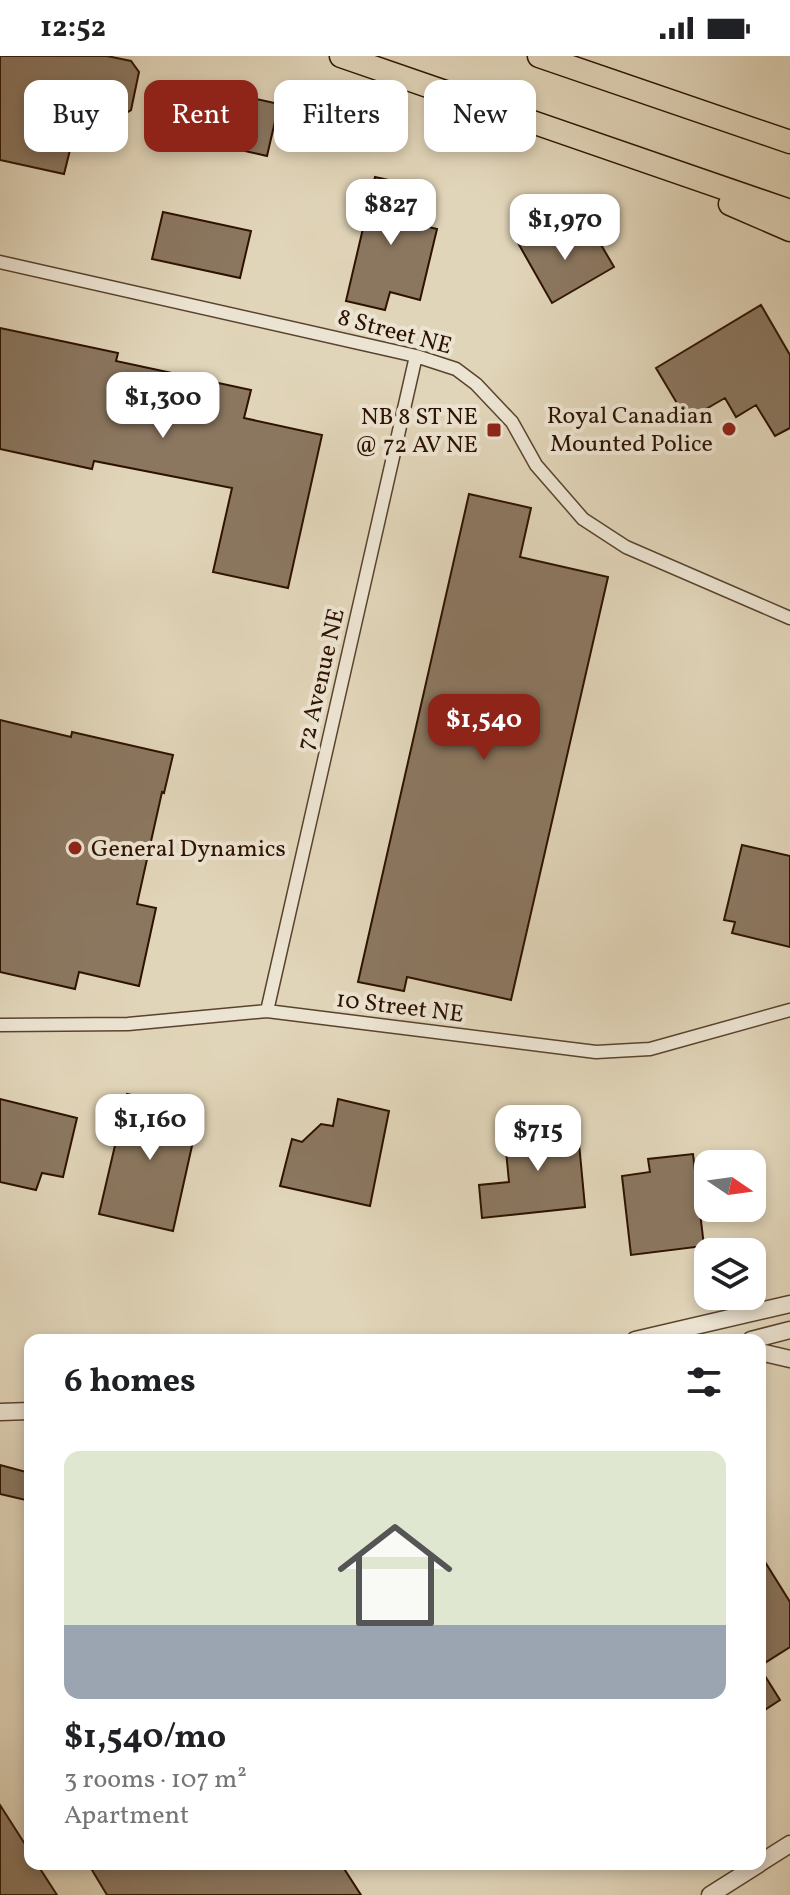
<!DOCTYPE html>
<html lang="en">
<head>
<meta charset="utf-8">
<style>
	:root { --surface:#fff; --page:#f6f6f6; --text:#202124; --muted:#757577; --line:#e0e0e0; --accent:#8f2418 }
	body { margin:0; font-family:Vollkorn,serif; background:var(--page); color:var(--text); height:100vh; display:flex; flex-direction:column; font-size:30px; white-space:nowrap }
	* { box-sizing:border-box; margin:0 }
	p { font-size:26px; color:var(--muted) }
	.icon { flex:none; width:44px; height:44px; fill:none; stroke:currentColor; stroke-width:2; stroke-linecap:round; stroke-linejoin:round }
	.map { position:relative; flex:1; overflow:hidden }
	.side { position:absolute; left:24px; top:1278px; width:742px; height:536px; display:flex; flex-direction:column; background:var(--surface); border-radius:16px; box-shadow:0 4px 12px #0003 }
	.side>* { flex:none }
	.hud { position:absolute; left:24px; top:24px; width:742px; height:72px; display:flex; gap:16px }
	.needle { width:52px; rotate:103deg }
	.tools { position:absolute; left:694px; top:1094px; display:grid; gap:16px }
	.tools a { display:grid; place-items:center; width:72px; height:72px; border-radius:16px; background:var(--surface); box-shadow:0 4px 12px #0003; font-size:40px }
	.price { position:absolute; translate:-50% -68px; padding:0 18px; border-radius:16px; background:#fff; color:#222; font-size:26px; line-height:52px; filter:drop-shadow(0 2px 4px #0008) }
	.price::after { content:''; position:absolute; left:50%; top:48px; width:24px; height:18px; margin-left:-12px; background:inherit; clip-path:polygon(0 0,100% 0,50% 100%) }
	.price.current { background:var(--accent); color:#fff }
	ul { padding:0; list-style:none }
	li { display:grid; align-content:center; gap:16px; height:424px; padding:0 40px }
	li+li { border-top:2px solid var(--line) }
	li span { display:grid; place-items:center; height:248px; border-radius:16px; color:#555 }
	li>.icon { margin-inline-start:auto }
	span .icon { width:144px; height:144px; fill:#fffc; stroke-width:1 }
	li b { font-size:34px }
	h2 { display:flex; justify-content:space-between; align-items:center; height:96px; padding:0 40px; font-size:34px }
	.pill { padding:0 28px; border-radius:16px; background:var(--surface); box-shadow:0 4px 12px #0003; font-size:28px; line-height:72px }
	.pill.current { background:var(--accent); color:#fff }
	.status { display:flex; justify-content:space-between; align-items:center; height:56px; padding:0 40px; background:var(--surface); direction:ltr }
	.status svg { height:22px; fill:currentColor }
	.map>svg:first-child { display:block }
	.building { fill:#8b7760; stroke:#2d1200; stroke-width:2 }
	.lines { fill:none; stroke-linecap:round; stroke-linejoin:round }
	.minor-casing { stroke:#5a432e; stroke-width:15 }
	.tertiary-casing { stroke:#5a432e; stroke-width:19 }
	.motorway-casing { stroke:#2d1200; stroke-width:25 }
	.minor { stroke:#ece4d2; stroke-width:12 }
	.tertiary { stroke:#ece4d2; stroke-width:16 }
	.motorway { stroke:#e1d5b9; stroke-width:22 }
	.poi-dot { fill:#8f2418; stroke:#ece4d2; stroke-width:3 }
	.labels { text-anchor:middle; stroke-width:8; stroke-linejoin:round; paint-order:stroke }
	.street-label { font-size:24px; fill:#2d1200; stroke:#ece4d2 }
	.poi-label { font-size:24px; fill:#2d1200; stroke:#ece4d2; text-anchor:end }
</style>
</head>
<body>
<div class="status"><b>12:52</b><svg viewBox="0 0 49 12"><path d="M0 12V9h3v3zM5 12V6h3v6zM10 12V3h3v9zM15 12V0h3v12zM26 1h20v11H26zM47 4h2v5h-2z"/></svg></div>
<div class="map">
<svg width="790" height="1839" viewBox="0 0 790 1839">
	<rect width="100%" height="100%" fill="#e1d5b9"/>
	<filter id="stains"><feTurbulence type="fractalNoise" baseFrequency=".0025" numOctaves="4"/><feColorMatrix values="0 0 0 0 .2 0 0 0 0 .09 0 0 0 0 .02 0 0 0 .5 -.17"/></filter>
	<radialGradient id="worn" r=".72"><stop offset=".6" stop-color="#630" stop-opacity="0"/><stop offset="1" stop-color="#630" stop-opacity=".3"/></radialGradient>
	<path class="building" d="M0,0H107L131,5L139,16L131,54L116,63L80,54L64,118L0,104Z
		M189,28L279,48L267,100L178,80Z
		M375,121L420,131L412,167L437,173L420,244L390,236L385,254L346,245Z
		M163,156L251,175L240,222L152,203Z
		M548,170L562,193L593,175L614,211L552,247L518,187Z
		M761,249L790,299V372L775,380L756,349L736,361L725,342L687,364L656,312Z
		M0,272L118,297L116,305L251,334L244,362L322,379L288,532L213,516L232,432L94,405L92,413L0,393Z
		M469,438L531,452L520,501L608,521L511,944L407,921L404,935L358,926Z
		M0,664L71,681L72,676L173,699L164,737L162,736L137,848L156,852L139,930L79,916L75,933L0,916Z
		M742,789L790,800V891L732,877L735,866L724,864Z
		M127,1038L200,1054L173,1175L99,1158Z
		M0,1043L77,1062L63,1121L42,1117L36,1134L0,1126Z
		M338,1043L389,1055L370,1150L280,1130L292,1083L302,1086L321,1068L333,1070Z
		M577,1066L585,1151L482,1162L479,1129L509,1126L504,1074Z
		M693,1098L704,1190L631,1199L622,1120L650,1116L648,1103Z
		M0,1409L30,1417V1445L0,1438Z
		M760,1498L790,1546V1591L760,1610Z
		M760,1612L780,1644L760,1657Z
		M0,1749L30,1796V1808H37L57,1839H0Z
		M101,1808H341L361,1839H107L92,1814Z"/>
	<g class="lines">
		<defs>
			<path id="minor" d="M0,206L416,300L456,313L476,328L512,366L536,409L583,463L626,491L790,562
				M267,955L416,300
				M0,969L128,968L267,955L596,996L650,993L790,954"/>
			<path id="tertiary" d="M635,1284L790,1248
				M751,1284L790,1274
				M760,1296L790,1303
				M0,1356L30,1355
				M760,1807L790,1788
				M710,1839L759,1808"/>
			<path id="motorway" d="M341,0L790,155
				M539,0L790,86
				M730,148L790,174"/>
		</defs>
		<use href="#minor" class="minor-casing"/>
		<use href="#tertiary" class="tertiary-casing"/>
		<use href="#motorway" class="motorway-casing"/>
		<use href="#minor" class="minor"/>
		<use href="#tertiary" class="tertiary"/>
		<use href="#motorway" class="motorway"/>
	</g>
	<g class="poi-dot">
		<circle cx="729" cy="373" r="8"/>
		<rect x="486" y="366" width="16" height="16" rx="4"/>
		<circle cx="75" cy="792" r="8"/>
	</g>
	<g class="labels">
		<g class="street-label">
			<text transform="translate(395 275) rotate(15)" y="8">8 Street NE</text>
			<text transform="translate(320 623) rotate(-77)" y="8">72 Avenue NE</text>
			<text transform="translate(400 950) rotate(7)" y="8">10 Street NE</text>
		</g>
		<g class="poi-label">
			<text x="713" y="367">Royal Canadian<tspan x="713" dy="28">Mounted Police</tspan></text>
			<text x="478" y="368">NB 8 ST NE<tspan x="478" dy="28">@ 72 AV NE</tspan></text>
			<text x="91" y="800" text-anchor="start">General Dynamics</text>
		</g>
	</g>
	<rect width="100%" height="100%" filter="url(#stains)"/>
	<rect width="100%" height="100%" fill="url(#worn)"/>
</svg>
<div class="tools">
<a><svg class="needle" viewBox="-14 -14 28 28"><path d="M0-13l5 13h-10z" fill="#e53935"/><path d="M0 13l5-13h-10z" fill="#757577"/></svg></a>
<a><svg class="icon" aria-label="layers" viewBox="0 0 24 24"><path d="M12 4l9 5-9 5-9-5zM3 14l9 5 9-5"/></svg></a>
</div>
<b class="price" style="left:391px;top:191px">$827</b>
<b class="price" style="left:565px;top:206px">$1,970</b>
<b class="price" style="left:163px;top:384px">$1,300</b>
<b class="price current" style="left:484px;top:706px">$1,540</b>
<b class="price" style="left:150px;top:1106px">$1,160</b>
<b class="price" style="left:538px;top:1117px">$715</b>
<div class="hud">
<a class="pill">Buy</a>
<a class="pill current">Rent</a>
<a class="pill">Filters</a>
<a class="pill">New</a>
</div>
<section class="side">
<h2>6 homes<svg class="icon" aria-label="filters" viewBox="0 0 24 24"><path d="M4 7h16M4 17h16"/><circle cx="9" cy="7" r="2"/><circle cx="15" cy="17" r="2"/></svg></h2>
<ul>
<li><span style="background:linear-gradient(#dfe7d0 70%,#9aa5b1 0)"><svg class="icon" aria-label="home" viewBox="0 0 24 24"><path d="M3 11l9-7 9 7M6 9v11h12V9"/></svg></span><div><b>$1,540/mo</b><p>3 rooms · 107 m²</p><p>Apartment</p></div></li>
</ul>
</section>
</div>
</body>
</html>
